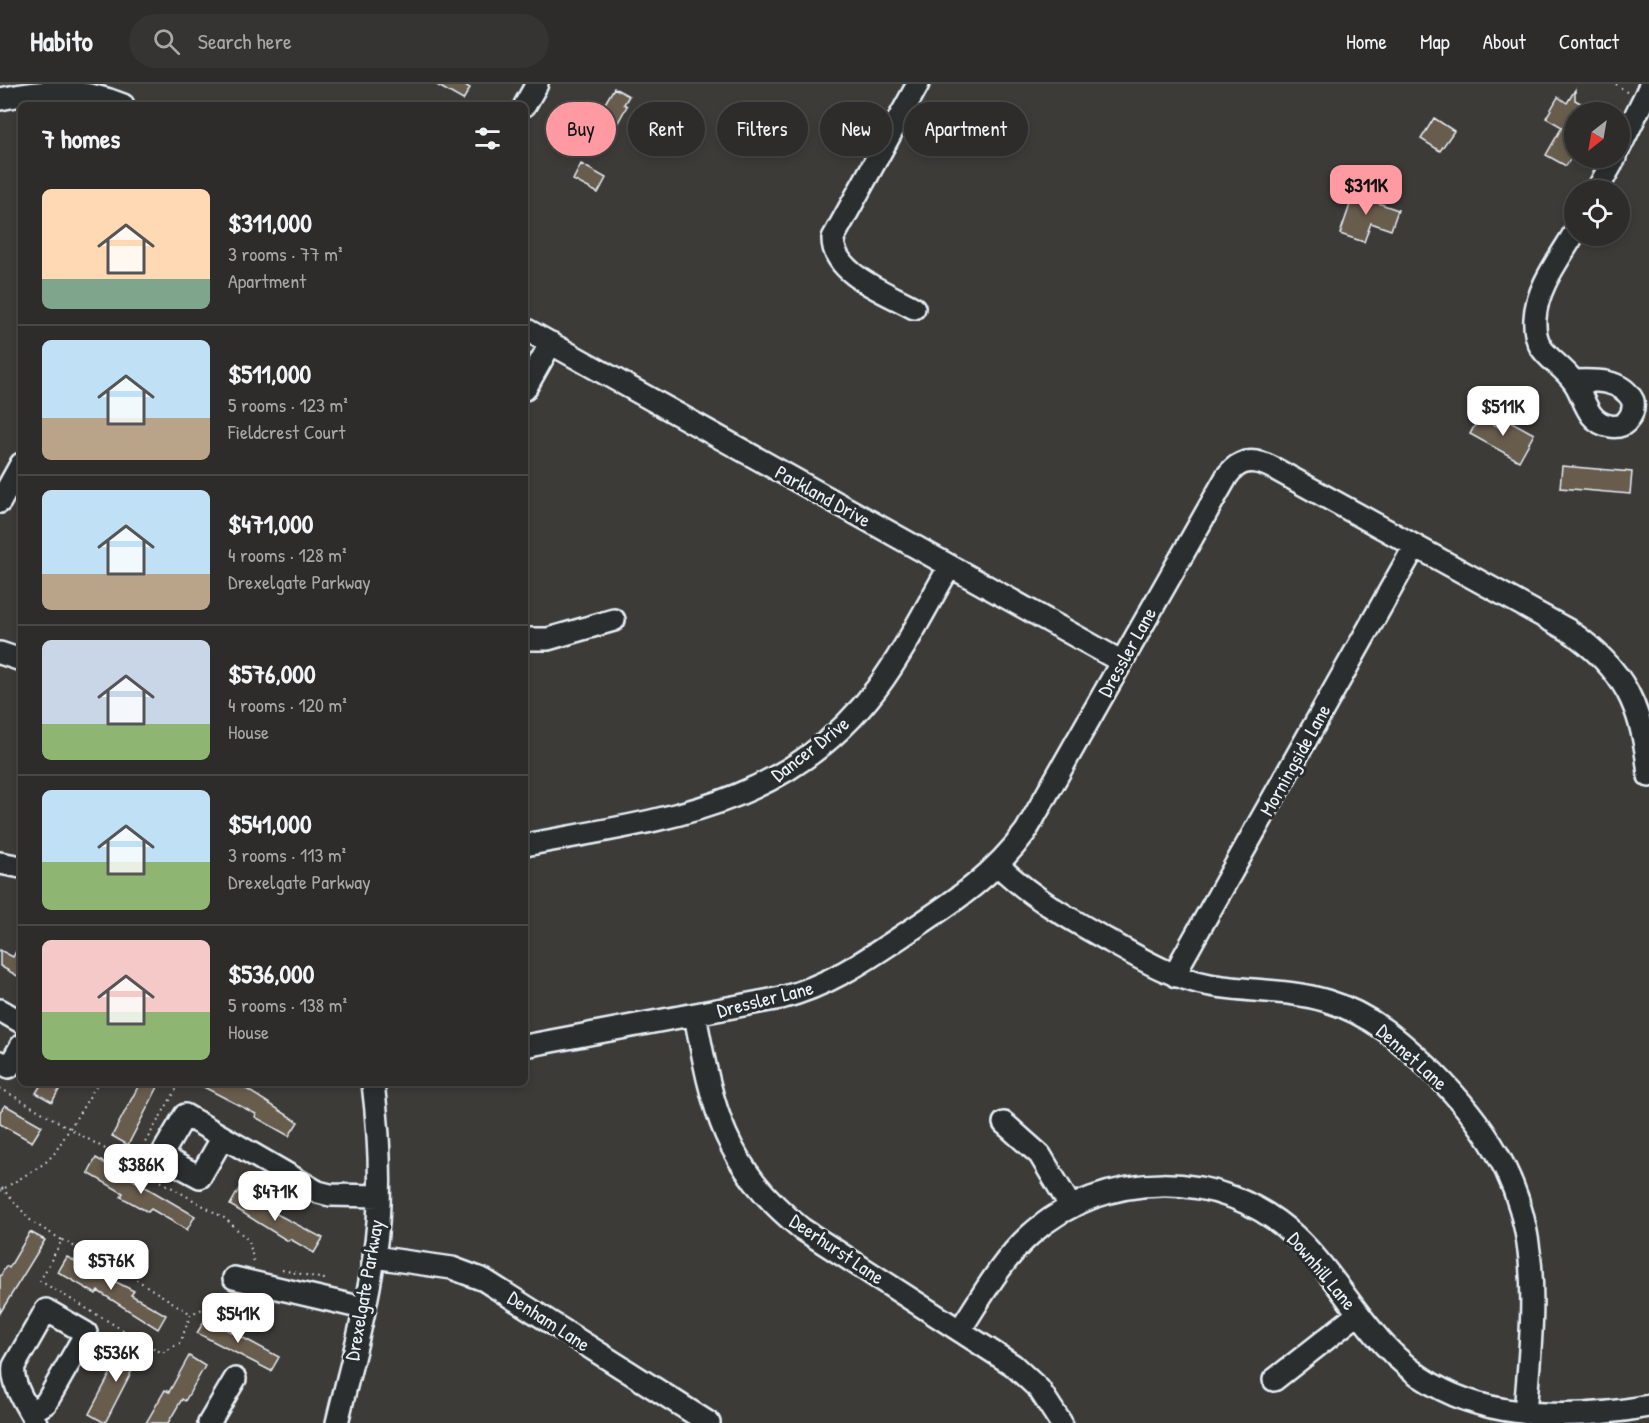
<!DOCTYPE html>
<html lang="en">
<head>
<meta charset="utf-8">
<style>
	:root { --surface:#2d2c2a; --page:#353432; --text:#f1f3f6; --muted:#a7a7a8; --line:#484847; --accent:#ff9aa2 }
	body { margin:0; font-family:"Patrick Hand",sans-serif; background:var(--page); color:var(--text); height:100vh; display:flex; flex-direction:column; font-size:22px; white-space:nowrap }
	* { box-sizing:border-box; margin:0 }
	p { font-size:20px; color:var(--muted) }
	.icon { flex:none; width:33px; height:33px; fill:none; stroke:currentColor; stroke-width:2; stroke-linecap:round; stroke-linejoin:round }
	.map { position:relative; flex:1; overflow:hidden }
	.details { position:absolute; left:18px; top:18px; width:510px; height:984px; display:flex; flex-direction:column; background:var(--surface); border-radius:9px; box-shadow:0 3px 9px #0003,0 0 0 2px var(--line) }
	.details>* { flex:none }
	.hud { position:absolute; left:546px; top:18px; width:570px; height:54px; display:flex; gap:12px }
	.needle { width:39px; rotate:211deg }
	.controls { position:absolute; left:1564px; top:18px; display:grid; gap:12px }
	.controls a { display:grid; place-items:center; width:66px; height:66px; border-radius:50%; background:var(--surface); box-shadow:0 3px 9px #0003,0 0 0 2px var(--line); font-size:30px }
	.price { position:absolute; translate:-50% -51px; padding:0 14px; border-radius:12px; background:#fff; color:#222; font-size:20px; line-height:39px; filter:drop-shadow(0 2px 3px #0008) }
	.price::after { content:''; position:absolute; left:50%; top:36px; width:18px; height:14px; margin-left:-9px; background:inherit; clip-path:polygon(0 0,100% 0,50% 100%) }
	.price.current { background:var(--accent); color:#111 }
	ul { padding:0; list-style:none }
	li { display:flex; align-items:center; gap:18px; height:150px; padding:0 24px }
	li+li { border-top:2px solid var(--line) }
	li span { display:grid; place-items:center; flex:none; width:168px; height:120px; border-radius:9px; color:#555 }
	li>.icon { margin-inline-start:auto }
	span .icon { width:72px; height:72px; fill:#fffc; stroke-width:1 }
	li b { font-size:26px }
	h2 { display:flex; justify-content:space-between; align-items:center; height:72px; padding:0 24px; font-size:26px }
	.tag { padding:0 21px; border-radius:27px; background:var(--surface); box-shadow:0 3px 9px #0003,0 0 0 2px var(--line); font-size:21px; line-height:54px }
	.tag.current { background:var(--accent); color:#111 }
	header { display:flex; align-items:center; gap:36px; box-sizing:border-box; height:84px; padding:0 30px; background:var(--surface); border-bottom:2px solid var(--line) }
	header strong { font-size:28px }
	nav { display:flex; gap:33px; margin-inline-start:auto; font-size:21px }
	.search { width:420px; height:54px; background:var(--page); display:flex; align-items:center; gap:15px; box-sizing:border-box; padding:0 21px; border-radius:33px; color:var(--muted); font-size:22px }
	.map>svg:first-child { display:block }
	.building { fill:#675c4e; stroke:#e8f1f8; stroke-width:1.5 }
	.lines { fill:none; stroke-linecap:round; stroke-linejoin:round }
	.minor-casing { stroke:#e8f1f8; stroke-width:26 }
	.path { stroke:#e8f1f8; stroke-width:2; stroke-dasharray:1.5 4.5; stroke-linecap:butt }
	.minor { stroke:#2a2d2e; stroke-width:21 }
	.labels { text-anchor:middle; stroke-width:6; stroke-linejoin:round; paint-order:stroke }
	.street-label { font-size:20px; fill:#e8f1f8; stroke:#2a2d2e }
</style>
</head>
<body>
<header>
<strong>Habito</strong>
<div class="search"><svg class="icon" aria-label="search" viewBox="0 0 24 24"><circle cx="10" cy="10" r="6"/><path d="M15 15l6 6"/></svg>Search here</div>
<nav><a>Home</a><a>Map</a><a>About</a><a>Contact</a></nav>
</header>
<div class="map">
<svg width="1649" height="1339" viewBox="0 0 1649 1339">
	<rect width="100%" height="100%" fill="#3c3b38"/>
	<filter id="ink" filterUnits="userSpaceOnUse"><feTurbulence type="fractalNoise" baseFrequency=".0167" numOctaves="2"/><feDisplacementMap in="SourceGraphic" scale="12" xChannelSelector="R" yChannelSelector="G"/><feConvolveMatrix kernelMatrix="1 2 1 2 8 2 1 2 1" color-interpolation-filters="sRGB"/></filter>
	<g filter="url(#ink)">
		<path class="building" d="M435,0H463L470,4L463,16Z
			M614,4L629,12L624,20L627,22L606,60L599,56L596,61L584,55Z
			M1575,6V16L1597,28H1575V67L1566,82L1546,71L1562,43L1546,34L1558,13L1567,19Z
			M1434,34L1454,47L1440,67L1421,55Z
			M581,80L606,94L598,109L573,96Z
			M1355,106L1379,115L1378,119L1398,126L1391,146L1371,139L1364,158L1340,150Z
			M1480,332L1504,346L1510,337L1534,350L1519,377L1470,350Z
			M1562,382L1632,388L1630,410L1560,404Z
			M21,858V894L0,882V866L13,873Z
			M42,999H63L52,1018L36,1009Z
			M140,999H160L128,1061L112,1052Z
			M196,999H237L298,1038L289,1052L255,1033L256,1030Z
			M5,1021L42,1042L32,1058L0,1040V1028Z
			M96,1074L195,1132L187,1146L151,1125L148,1128L121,1113L123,1109L88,1089Z
			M239,1105L264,1120L263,1123L323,1154L314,1169L290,1155L288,1157L230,1121Z
			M30,1148L45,1156L0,1229V1193L6,1182L9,1184Z
			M67,1173L134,1207L131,1211L166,1231L158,1245L98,1207L96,1210L58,1188Z
			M206,1234L279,1273L271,1287L197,1249Z
			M127,1258L142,1267L105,1339L89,1330Z
			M189,1272L205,1282L185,1317L182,1315L168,1339H146L165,1306L169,1308Z"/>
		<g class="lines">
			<defs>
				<path id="minor" d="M0,15C44,6 81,3 123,21
					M525,21L537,0
					M1620,63L1649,4
					M1597,106L1615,74
					M914,224C886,208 832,190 833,154L918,0
					M525,245L1122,578
					M1574,297C1595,296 1622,295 1633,317C1634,325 1632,332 1626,338C1622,342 1616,343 1610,342C1586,338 1585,313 1574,298C1557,274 1533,272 1535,235C1536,204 1560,174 1575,148
					M525,305L551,259
					M0,418L21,380
					M525,555H548L614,536
					M0,569L21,576
					M525,761C662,735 786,725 877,604C905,566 926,523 950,482
					M0,779L21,783
					M999,782C1032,814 1070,835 1111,858C1143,876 1173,894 1210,901C1249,908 1288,905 1327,917C1371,930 1402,958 1434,989C1544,1099 1538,1184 1525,1328
					M1176,892L1182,876L1415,462
					M0,926L21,938
					M695,931C713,1026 723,1081 802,1145L1013,1281L1039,1305L1061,1339
					M525,962L781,914C831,901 869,874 911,846C956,816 994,791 1026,747L1227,392C1241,373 1256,375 1275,385L1568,546C1625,585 1643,624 1649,692
					M0,978L9,983L21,962
					M1004,1039L1040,1071L1071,1123
					M223,1053L185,1031L161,1072L200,1093L223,1053L318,1108L330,1111L379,1112
					M374,1173L452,1184L484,1196L709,1339
					M234,1194L363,1224
					M960,1246C981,1214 1001,1177 1030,1151C1103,1085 1222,1083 1295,1152C1344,1198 1371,1265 1432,1300C1495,1337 1580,1335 1649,1322
					M1274,1296L1358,1230
					M31,1328L46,1319L86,1249L46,1226L14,1282C11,1301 27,1322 36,1339
					M209,1339L235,1295
					M337,1339C350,1284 366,1229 374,1173C383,1116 380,1056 373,999"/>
			</defs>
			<use href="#minor" class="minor-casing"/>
			<path class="path" d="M1616,0L1628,9
				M0,1004L226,1135L249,1157L254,1179
				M133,1079L180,999
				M2,1104L32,1138L62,1156L40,1197L162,1269L180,1259L191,1230L225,1215L228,1208
				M0,1107L45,1079L54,1070L98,999
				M62,1156L129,1191L191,1230
				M282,1186L324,1195V1198"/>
			<use href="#minor" class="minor"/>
		</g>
	</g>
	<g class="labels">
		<g class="street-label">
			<text transform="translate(823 412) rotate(29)" y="7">Parkland Drive</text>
			<text transform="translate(1127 568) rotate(-61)" y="7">Dressler Lane</text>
			<text transform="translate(810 665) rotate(-38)" y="7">Dancer Drive</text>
			<text transform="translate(1295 676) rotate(-61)" y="7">Morningside Lane</text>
			<text transform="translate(765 915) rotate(-14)" y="7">Dressler Lane</text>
			<text transform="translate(1412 973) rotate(42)" y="7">Dennet Lane</text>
			<text transform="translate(837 1165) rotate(34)" y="7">Deerhurst Lane</text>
			<text transform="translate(1322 1187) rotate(50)" y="7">Downhill Lane</text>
			<text transform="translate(364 1206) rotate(-80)" y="7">Drexelgate Parkway</text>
			<text transform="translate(549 1237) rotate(33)" y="7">Denham Lane</text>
		</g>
	</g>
</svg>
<div class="controls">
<a><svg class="needle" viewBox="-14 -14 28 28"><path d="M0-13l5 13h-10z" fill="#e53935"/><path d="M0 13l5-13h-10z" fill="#a7a7a8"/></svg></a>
<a><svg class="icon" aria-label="locate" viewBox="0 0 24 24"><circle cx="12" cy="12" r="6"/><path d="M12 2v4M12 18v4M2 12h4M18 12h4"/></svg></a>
</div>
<b class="price current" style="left:1366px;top:132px">$311K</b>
<b class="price" style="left:1503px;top:353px">$511K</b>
<b class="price" style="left:141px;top:1111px">$386K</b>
<b class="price" style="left:275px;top:1138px">$471K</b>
<b class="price" style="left:111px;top:1207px">$576K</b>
<b class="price" style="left:238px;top:1260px">$541K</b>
<b class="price" style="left:116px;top:1299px">$536K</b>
<div class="hud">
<a class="tag current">Buy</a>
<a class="tag">Rent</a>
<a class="tag">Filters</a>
<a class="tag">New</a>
<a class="tag">Apartment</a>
</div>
<section class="details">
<h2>7 homes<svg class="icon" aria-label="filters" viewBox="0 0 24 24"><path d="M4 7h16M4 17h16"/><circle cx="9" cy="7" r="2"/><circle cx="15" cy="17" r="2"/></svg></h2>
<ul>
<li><span style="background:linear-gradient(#ffd9b3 75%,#7fa58c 0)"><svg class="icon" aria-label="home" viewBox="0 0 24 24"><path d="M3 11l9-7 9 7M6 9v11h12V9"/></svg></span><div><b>$311,000</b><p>3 rooms · 77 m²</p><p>Apartment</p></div></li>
<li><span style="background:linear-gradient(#bfe0f5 65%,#b9a48a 0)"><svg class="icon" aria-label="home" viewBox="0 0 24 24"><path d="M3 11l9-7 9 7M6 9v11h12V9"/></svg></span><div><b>$511,000</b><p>5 rooms · 123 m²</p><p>Fieldcrest Court</p></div></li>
<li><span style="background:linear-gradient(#bfe0f5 70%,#b9a48a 0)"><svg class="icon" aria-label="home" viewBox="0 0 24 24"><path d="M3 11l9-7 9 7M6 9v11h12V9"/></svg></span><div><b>$471,000</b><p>4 rooms · 128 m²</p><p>Drexelgate Parkway</p></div></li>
<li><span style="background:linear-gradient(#c9d6e8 70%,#8fb573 0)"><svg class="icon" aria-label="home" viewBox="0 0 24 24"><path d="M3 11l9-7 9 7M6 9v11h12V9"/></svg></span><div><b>$576,000</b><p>4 rooms · 120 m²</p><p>House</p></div></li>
<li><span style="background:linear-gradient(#bfe0f5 60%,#8fb573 0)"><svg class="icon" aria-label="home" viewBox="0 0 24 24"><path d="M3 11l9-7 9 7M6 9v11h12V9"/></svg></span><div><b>$541,000</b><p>3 rooms · 113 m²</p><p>Drexelgate Parkway</p></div></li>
<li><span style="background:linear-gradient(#f6c9c9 60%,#8fb573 0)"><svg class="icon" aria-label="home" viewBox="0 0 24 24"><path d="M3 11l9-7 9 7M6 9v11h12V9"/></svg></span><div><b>$536,000</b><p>5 rooms · 138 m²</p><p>House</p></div></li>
</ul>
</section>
</div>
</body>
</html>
